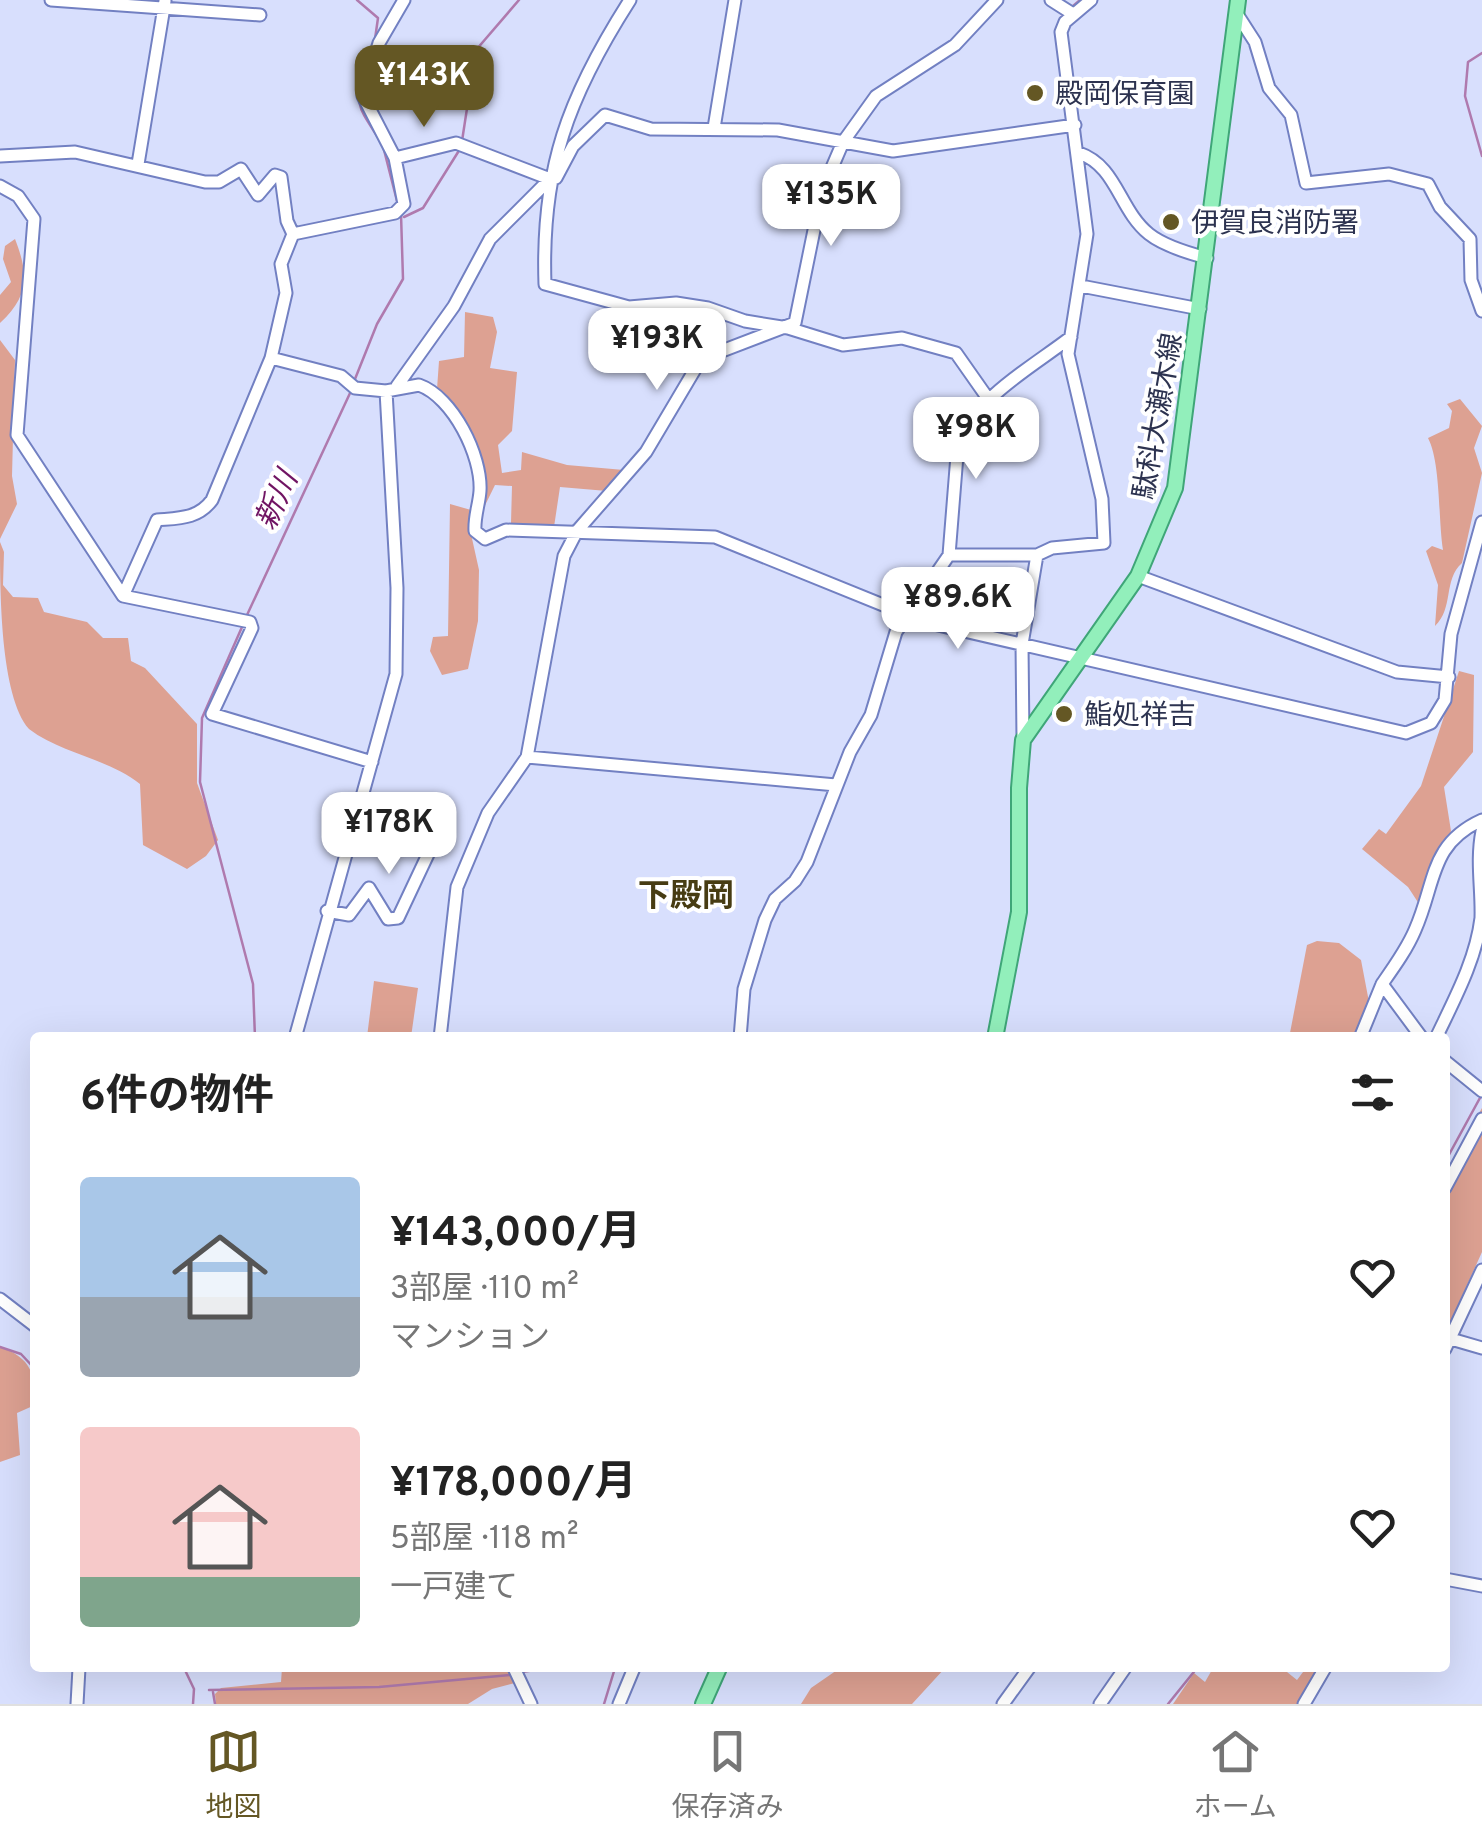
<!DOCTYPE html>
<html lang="ja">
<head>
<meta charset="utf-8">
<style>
	:root { --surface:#fff; --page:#f6f6f6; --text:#222; --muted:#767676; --line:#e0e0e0; --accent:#645724 }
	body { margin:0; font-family:Overpass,"Noto Sans JP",sans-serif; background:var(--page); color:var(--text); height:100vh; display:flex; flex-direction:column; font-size:38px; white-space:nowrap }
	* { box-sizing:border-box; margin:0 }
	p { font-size:32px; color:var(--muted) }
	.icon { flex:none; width:55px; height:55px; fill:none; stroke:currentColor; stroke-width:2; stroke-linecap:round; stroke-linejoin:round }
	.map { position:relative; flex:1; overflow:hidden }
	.details { position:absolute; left:30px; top:1032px; width:1420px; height:640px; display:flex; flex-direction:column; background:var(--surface); border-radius:10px; box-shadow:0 10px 40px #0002 }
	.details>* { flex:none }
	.price { position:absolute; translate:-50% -85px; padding:0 22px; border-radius:20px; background:#fff; color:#222; font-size:32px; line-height:65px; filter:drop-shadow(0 2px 5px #0008) }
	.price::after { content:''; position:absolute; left:50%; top:60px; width:30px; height:22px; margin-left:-15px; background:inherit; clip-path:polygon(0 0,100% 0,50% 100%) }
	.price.active { background:var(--accent); color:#fff }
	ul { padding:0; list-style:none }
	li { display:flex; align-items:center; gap:30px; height:250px; padding:0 50px }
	li span { display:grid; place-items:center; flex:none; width:280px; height:200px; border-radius:10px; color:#555 }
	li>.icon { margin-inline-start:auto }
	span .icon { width:120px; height:120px; fill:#fffc; stroke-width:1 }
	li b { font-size:42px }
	h2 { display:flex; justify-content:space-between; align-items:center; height:120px; padding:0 50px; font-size:42px }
	.menu { display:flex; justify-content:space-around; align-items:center; height:140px; border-top:2px solid var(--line); background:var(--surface); font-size:28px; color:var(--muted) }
	.menu a { display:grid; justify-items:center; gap:5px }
	.menu .active { color:var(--accent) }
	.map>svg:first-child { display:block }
	.green { fill:#dda192 }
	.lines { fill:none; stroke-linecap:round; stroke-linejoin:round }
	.stream { stroke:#af7aae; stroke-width:2.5 }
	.minor-casing { stroke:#7280c2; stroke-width:15 }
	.major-casing { stroke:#3fa678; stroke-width:18 }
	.minor { stroke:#fff; stroke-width:11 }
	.major { stroke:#92efbb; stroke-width:14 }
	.poi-dot { fill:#645724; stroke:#fff; stroke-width:4 }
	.labels { text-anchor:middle; stroke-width:8; stroke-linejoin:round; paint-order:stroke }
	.poi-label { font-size:28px; fill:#2d3350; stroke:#fff; text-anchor:start }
	.street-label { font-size:28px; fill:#2d3350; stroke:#fff }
	.water-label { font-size:30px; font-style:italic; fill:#701463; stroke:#fff }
	.quarter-label { font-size:32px; font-weight:bold; fill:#473c13; stroke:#fff }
</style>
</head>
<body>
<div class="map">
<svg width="1482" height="1704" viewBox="0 0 1482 1704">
	<rect width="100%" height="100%" fill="#d8dffd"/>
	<path class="green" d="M15,239C29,275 29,296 0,323V295L11,282L3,259L5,246Z
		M465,312L493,317L497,332L490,368L517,372L512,431L498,445L502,473L521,470L522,452L567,465L624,470L607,491L560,487L554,527L511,523L512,486L495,485L471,534L479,570L478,621L468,669L442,675L430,651L433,637L448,636L450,504L471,510L485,474L466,426L437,389L439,361L464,357Z
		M0,340L15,360L12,476L17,504L0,539Z
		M1460,399L1482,426L1474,448L1482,473L1462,563C1443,580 1454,608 1435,626L1438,585L1426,551L1432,546L1443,550C1438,519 1441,463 1428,438L1449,428L1452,411L1447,404Z
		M0,542L4,552L3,585L13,597L38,598L44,612L87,622L103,638H128L131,661L145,668L197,724V783L218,840L206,856L187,869L143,845L140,784C107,758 62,754 29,729C0,696 0,590 0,542Z
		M1459,671L1474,675L1473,752L1444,787L1451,831L1423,910L1408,887L1362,849L1379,829L1386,834L1421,786Z
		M1317,941L1339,943L1361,960L1369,1002L1354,1037L1289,1038L1307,945Z
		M374,981L418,988L411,1037H367Z
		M1482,1108V1252L1445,1334V1192L1455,1156Z
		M0,1346C32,1360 35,1372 35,1405L17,1413L20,1455L0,1462Z
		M282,1668H510L515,1683L492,1689L468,1704H216L215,1694L221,1688L281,1682Z
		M840,1668H945L912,1704H801L811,1688Z
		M1213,1668H1282L1297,1680L1306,1668H1328L1307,1704H1173L1194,1673L1205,1682Z"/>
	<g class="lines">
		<path class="stream" d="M357,0L378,18L375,39
			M1073,6L1080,0
			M1057,28L1064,13
			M1482,53L1468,62L1465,96L1482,156
			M365,70C353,105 360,109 379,139
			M462,141L476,50L519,0
			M383,146L397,201
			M404,217L423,208L460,149
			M355,379L377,324L403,279L401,214
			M247,615L351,391
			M242,627L202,718L200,782L253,984L255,1038
			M868,732L888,679
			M1445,1162L1481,1096
			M0,1347L21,1354L35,1369
			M184,1668L194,1689L193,1704
			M522,1672L548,1668
			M209,1690L379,1687L510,1675
			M213,1692L215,1704
			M604,1704L615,1668
			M1168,1704L1197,1668"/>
		<defs>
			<path id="minor" d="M51,0L260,15
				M630,0C568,97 541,169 545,284L629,307L676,303L708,308L745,321L788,328L843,345L902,338L956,353L989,400
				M1051,0L1073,14
				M1237,14L1255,42L1269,88L1291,115L1306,183L1389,174L1428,184L1440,207L1470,239L1471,280L1482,311
				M714,128L735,0
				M1079,153C1117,166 1119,210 1149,234C1164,246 1188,253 1207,258
				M0,156L75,152L205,182H219L241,169L258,195L275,175L281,177L287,221L293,234
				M395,158L456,143L550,179
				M138,164L165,1
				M0,186L18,196L34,219L17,435L123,596L250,622L252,628L212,714L372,762
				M293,234L395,213L404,204L395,158L363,96L379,43L404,0
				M1081,286L1200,309
				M271,358L341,376L355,388L386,391L419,385C453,397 482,456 480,491C479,505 474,517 475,531L485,539L506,530L715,537L925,622L1406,733L1431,723L1445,700L1451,634L1482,522
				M397,386L454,306L490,239L550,179L556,178L573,146L605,115L651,129L778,130L893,151L1075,125
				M949,555H1037L1052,548L1104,543L1102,499L1068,354L1087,234L1061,32L1065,22L1091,0
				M1138,576L1397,672L1449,677
				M123,596L157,520C179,518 198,519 212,500L271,358L286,293L281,264L293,234
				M1023,740L1022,644L1037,555
				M527,757L836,785
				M327,911L349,915L369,888L388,919L398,918L438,833
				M1382,984C1394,967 1407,949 1415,930C1436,883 1429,844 1482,820
				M295,1038L396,674L397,588L386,391
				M440,1038L457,887L488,813L527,757L564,556L577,531L646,452L697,366L714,354L795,323L822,191L843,142L876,96L955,45L997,0
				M740,1038L744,989L765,920L775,899L795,881L807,862L850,752L871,715L896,632L949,555L958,443C978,396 1032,367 1071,337
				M1360,1038L1382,984L1422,1038
				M1436,1038C1454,1000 1476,960 1481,918C1482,889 1476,861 1482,831
				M1445,1061L1482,1091
				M1445,1188L1482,1119
				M0,1299L35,1326
				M1451,1339L1482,1348
				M1445,1349L1482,1270
				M1445,1579L1482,1586
				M514,1668L531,1704
				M77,1704L79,1668
				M619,1704L634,1668
				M1003,1704L1029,1668
				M1100,1704L1125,1668
				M1304,1704L1325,1668"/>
			<path id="major" d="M995,1038L1019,912V788L1023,740L1138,576L1175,488L1238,0
				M703,1704L719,1668"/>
		</defs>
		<use href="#minor" class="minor-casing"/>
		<use href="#major" class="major-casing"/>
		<use href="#minor" class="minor"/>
		<use href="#major" class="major"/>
	</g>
	<g class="poi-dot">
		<circle cx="1035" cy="93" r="10"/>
		<circle cx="1171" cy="222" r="10"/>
		<circle cx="1064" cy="714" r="10"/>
	</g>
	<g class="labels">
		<g class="poi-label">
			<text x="1055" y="103">殿岡保育園</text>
			<text x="1191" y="232">伊賀良消防署</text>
			<text x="1084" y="724">鮨処祥吉</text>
		</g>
		<g class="street-label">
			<text transform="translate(1157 416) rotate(-80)" y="10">駄科大瀬木線</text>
		</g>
		<g class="water-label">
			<text transform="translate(276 500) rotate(-65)" y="10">新川</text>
		</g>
		<g class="quarter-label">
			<text x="686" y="906">下殿岡</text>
		</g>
	</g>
</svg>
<b class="price active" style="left:424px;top:130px">¥143K</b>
<b class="price" style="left:831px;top:249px">¥135K</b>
<b class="price" style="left:657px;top:393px">¥193K</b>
<b class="price" style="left:976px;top:482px">¥98K</b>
<b class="price" style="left:958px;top:652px">¥89.6K</b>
<b class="price" style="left:389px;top:877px">¥178K</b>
<section class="details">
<h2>6件の物件<svg class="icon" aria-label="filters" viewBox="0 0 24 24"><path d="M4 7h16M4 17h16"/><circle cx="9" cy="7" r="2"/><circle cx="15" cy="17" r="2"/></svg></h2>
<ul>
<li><span style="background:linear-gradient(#a9c7e8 60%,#9aa5b1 0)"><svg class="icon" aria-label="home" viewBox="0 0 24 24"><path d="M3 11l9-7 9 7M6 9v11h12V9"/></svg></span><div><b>¥143,000/月</b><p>3部屋 · 110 m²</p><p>マンション</p></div><svg class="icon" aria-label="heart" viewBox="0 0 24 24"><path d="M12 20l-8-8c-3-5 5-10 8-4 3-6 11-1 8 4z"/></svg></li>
<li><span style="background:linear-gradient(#f6c9c9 75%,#7fa58c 0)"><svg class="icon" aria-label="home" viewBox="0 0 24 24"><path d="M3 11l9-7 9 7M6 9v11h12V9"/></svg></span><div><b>¥178,000/月</b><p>5部屋 · 118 m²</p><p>一戸建て</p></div><svg class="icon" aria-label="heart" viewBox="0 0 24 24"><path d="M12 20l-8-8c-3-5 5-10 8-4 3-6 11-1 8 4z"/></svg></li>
</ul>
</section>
</div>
<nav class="menu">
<a class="active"><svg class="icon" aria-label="map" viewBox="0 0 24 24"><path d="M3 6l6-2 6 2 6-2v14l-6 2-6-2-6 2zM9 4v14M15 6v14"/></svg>地図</a>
<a><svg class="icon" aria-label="saved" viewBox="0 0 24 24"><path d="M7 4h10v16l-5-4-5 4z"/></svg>保存済み</a>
<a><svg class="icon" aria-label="home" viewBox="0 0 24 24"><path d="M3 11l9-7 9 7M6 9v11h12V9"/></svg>ホーム</a>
</nav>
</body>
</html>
